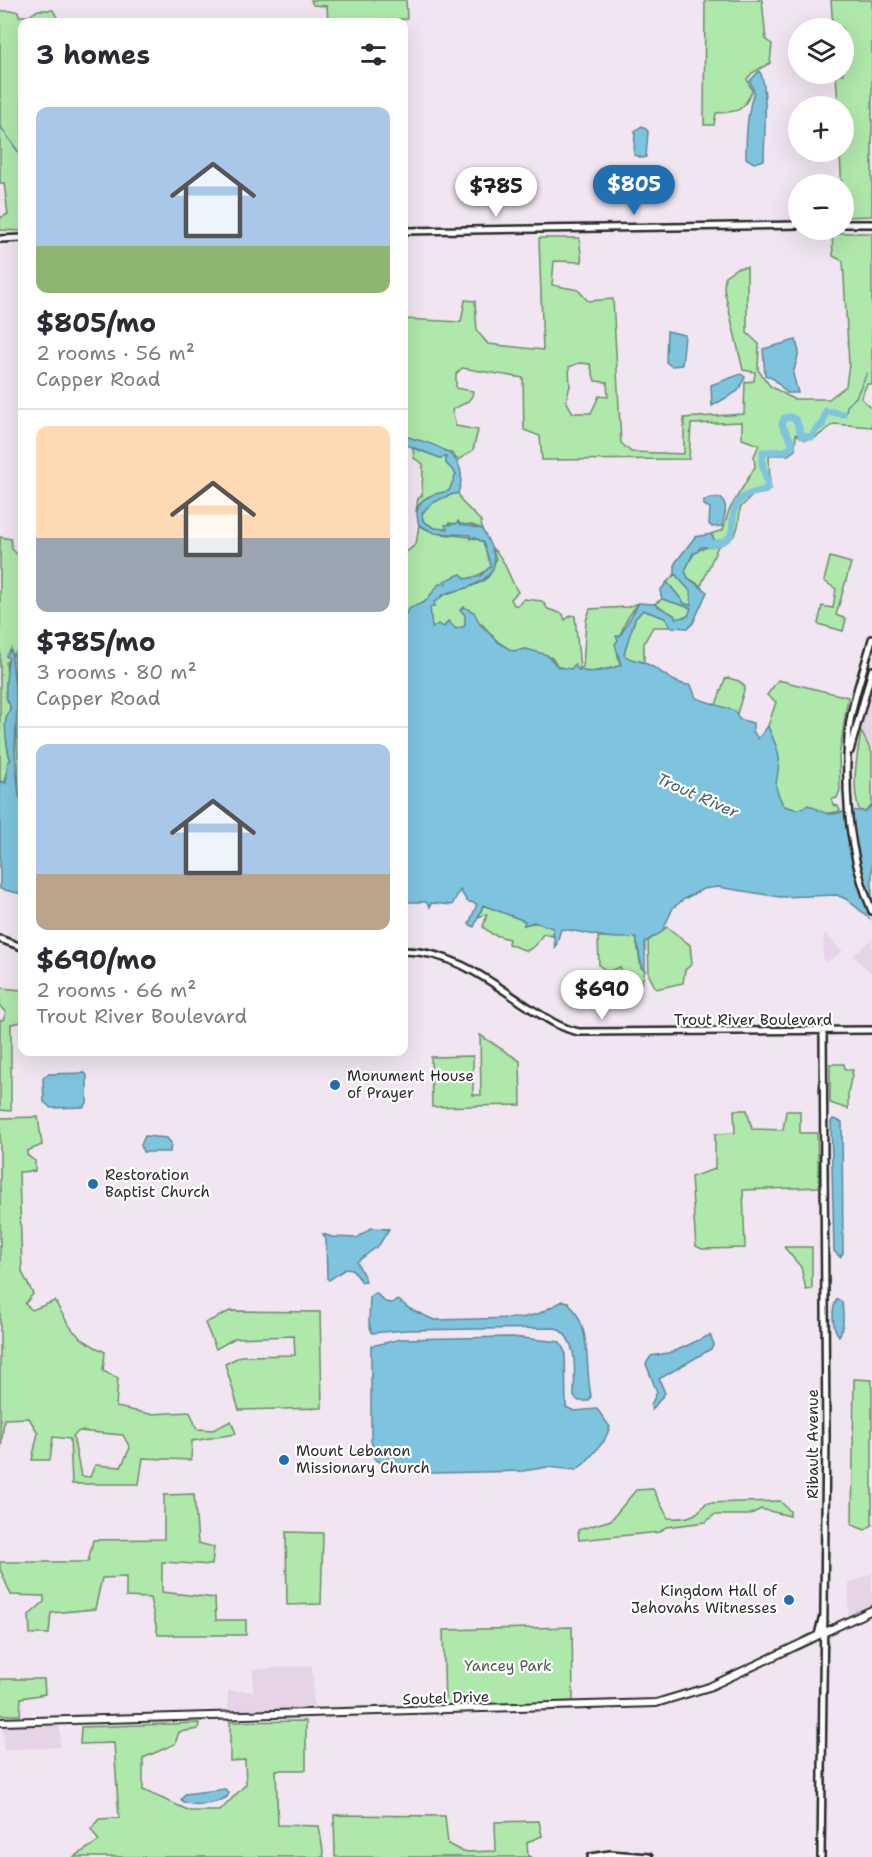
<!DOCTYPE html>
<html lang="en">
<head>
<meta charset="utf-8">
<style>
	:root { --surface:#fff; --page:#f7f7f7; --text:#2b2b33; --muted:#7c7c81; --line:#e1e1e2; --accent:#1f6fb2 }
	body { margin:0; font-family:"Shantell Sans",sans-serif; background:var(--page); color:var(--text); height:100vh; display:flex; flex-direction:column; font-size:22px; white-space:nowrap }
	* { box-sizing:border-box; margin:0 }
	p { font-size:20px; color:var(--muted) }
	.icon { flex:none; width:33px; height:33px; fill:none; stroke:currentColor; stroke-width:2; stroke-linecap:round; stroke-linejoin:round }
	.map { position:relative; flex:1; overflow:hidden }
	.panel { position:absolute; left:18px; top:18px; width:390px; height:1038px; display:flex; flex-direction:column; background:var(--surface); border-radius:12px; box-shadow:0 6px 24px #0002 }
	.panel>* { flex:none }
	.tools { position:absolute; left:788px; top:18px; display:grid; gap:12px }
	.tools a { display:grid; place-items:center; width:66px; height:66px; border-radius:50%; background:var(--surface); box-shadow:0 6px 24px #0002; font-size:30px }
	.price { position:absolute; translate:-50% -51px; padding:0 14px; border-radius:21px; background:#fff; color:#222; font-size:20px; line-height:39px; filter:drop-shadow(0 2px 3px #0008) }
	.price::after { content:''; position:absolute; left:50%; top:36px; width:18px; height:14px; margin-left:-9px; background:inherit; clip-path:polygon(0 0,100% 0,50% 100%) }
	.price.on { background:var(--accent); color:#fff }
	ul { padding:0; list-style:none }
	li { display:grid; align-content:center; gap:12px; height:318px; padding:0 18px }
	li+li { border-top:2px solid var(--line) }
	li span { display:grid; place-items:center; height:186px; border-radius:12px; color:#555 }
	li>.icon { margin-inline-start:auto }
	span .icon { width:108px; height:108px; fill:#fffc; stroke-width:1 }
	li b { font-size:26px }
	h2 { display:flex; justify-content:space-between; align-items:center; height:72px; padding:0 18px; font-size:26px }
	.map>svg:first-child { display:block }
	.built { fill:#e6d3e7 }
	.green { fill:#afe8ab; stroke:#6d8a6b; stroke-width:1.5; fill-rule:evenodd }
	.water { fill:#7ec4df; stroke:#5d8797; stroke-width:1.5 }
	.pier { fill:#f0e5f1 }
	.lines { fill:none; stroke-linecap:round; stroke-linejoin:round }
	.stream { stroke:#5d8797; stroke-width:1.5 }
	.river { stroke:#7ec4df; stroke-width:7 }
	.secondary-casing { stroke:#2b2b2b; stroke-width:10 }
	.primary-casing { stroke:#2b2b2b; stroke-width:10 }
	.secondary { stroke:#fff; stroke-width:5 }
	.primary { stroke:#fff; stroke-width:6 }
	.poi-dot { fill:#1f6fb2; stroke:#fff; stroke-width:2 }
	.labels { text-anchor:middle; stroke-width:4.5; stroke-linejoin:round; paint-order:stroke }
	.street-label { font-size:15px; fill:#2b2b2b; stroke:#fff }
	.poi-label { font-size:15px; fill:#2b2b2b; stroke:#fff; text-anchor:start }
	.park-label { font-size:15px; fill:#4c5a4b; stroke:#fff }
	.water-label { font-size:16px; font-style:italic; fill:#48616a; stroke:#fff }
</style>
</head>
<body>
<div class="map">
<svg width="872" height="1857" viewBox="0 0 872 1857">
	<rect width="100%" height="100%" fill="#f0e5f1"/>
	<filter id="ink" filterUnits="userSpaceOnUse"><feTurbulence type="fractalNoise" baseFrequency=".0167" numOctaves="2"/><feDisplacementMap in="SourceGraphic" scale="12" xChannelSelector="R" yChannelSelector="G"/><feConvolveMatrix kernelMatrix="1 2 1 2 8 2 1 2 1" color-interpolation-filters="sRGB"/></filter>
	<g filter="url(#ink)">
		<path class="built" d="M872,684V753L859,726Z
			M824,933L843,952L825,962L823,959Z
			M872,939V973L853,956Z
			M872,1573V1606L848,1616L849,1584Z
			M312,1666L314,1709L228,1712V1691H253V1669Z
			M60,1724V1747L4,1750L3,1726Z"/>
		<path class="green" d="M311,0H406L407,19L381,20V22H328L327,6L313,5Z
			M705,0H762L766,40L772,44L770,63L752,73L747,79L752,91C743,112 738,112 716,113L714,125H704Z
			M831,0H872V216L843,217L840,152H843V106H838L836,74H843V28H833Z
			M38,10H53L59,21L64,22H22V231L0,230V218L8,214L4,183H0V11H18L19,16H29Z
			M832,233H872V384H867L861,398L872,409V427L834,424L815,438L805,440L796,434L795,450L788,455H769L770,489L766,493L753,495L740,508C739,528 738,539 718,546L701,586L688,578L685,571C693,552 697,547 718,546L711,534L723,530L729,510L755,467L754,456L759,445L742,439V422L691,424L689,459L542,460L540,436L524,430L523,378L462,368L456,374V388L473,391C472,403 461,404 452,410L456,426L478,430L473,450L458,460L451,453L404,436V319L461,322L465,300L475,301L477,331L488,344L543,350L539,238H579L582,262L554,261L552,285L578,290L588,301L613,299L621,443L631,452L684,454V418L744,414L745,382L754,381L755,372L743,370L724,289L725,276L737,268L747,267V333L759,344L758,370L770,386L793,399H829L846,386L849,364L843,261L833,256ZM579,363L590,364L595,381L607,382L608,397L599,396L591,413H573L566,401L570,386L569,367Z
			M413,448L440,458L446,457V463L456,474L449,491C432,495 422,495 416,512L418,498L422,496L423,464L414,458Z
			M458,493L462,502L481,521L482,529L472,525L449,523L447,530L434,528L423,521L422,514C429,502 446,496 458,493Z
			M419,525C442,541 459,530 483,542L491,566C473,586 439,576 426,602L410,608L404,616V554L416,544Z
			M0,537L11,539L12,549L19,556L22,555V800L19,797L14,653L6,663C7,676 10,694 10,706C8,723 4,744 11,761L8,762L5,783L0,781Z
			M492,548C506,559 508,577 518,592L511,599L514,605H518L524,599L542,601L548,609L563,614L565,620L571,615L575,616L580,669L583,667L586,621L590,609L628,607L639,603C624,619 612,646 621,666L587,673L558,667L552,658L526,649L512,651L498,642L483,625L465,615L466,626L456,629L451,626L432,628L428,613C434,587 472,593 488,577C492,573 494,564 496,559Z
			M830,557L851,563L836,615L846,619L843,631L818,624L822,606L833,608L836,589L824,581Z
			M675,574L691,592V605L685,604L667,582Z
			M662,599L691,608L689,616L676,619L674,615L654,604Z
			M642,610L665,618L671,627H653L644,643V662L629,659L624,655C627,641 629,619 642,610Z
			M728,678L739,681L745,687L737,714L716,705L725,679Z
			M778,680L848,697L839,757L840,790L837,798L832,799L833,805L838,806L840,811C824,817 800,811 784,806L776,793L775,778L779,759L768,726L776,702L767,695Z
			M861,731L872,753V805L865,812L859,810C851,784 857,757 861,731Z
			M483,905L525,921L524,925C536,921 543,923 553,928V936L543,934L535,946L527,951L508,944L509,939L492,934L483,927L487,914L479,917Z
			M667,927L690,945L692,964L685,970L683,983L656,989L649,975L648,941Z
			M598,937H636L641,968L645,970L642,983L637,984L624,978L620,967L608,972L599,965Z
			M0,988L22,990V1022L11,1024V1111L0,1110V1020H3L6,1013L0,1006Z
			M480,1035L520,1061L521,1105L432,1107L431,1057L473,1056V1095H481Z
			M830,1064H844L845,1070H853L848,1092V1109L830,1103Z
			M734,1110H747L752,1129L783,1130L786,1111H800V1133H817L819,1187L743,1190L745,1248L702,1249L696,1246L691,1177L715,1169V1134L735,1133Z
			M38,1117L42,1145L27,1151V1155L35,1161V1171L19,1172L22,1272L33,1294L25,1304L32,1310L55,1301C70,1329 75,1338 105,1352L103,1371L118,1378L116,1407L150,1414L190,1412L197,1429L213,1430L231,1421L236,1434L192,1441L191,1460L143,1458L139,1484H72L70,1439L53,1437L50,1460H32L38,1433L29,1418L4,1419L0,1458V1118ZM79,1431L123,1435L130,1448L121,1467L95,1465L90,1477L81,1476L73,1436Z
			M784,1247H812V1289L806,1290L801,1267Z
			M230,1311L320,1312L322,1408L239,1410L225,1364L241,1356L295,1355L294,1336L235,1338L216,1349L205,1323Z
			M854,1379L872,1380V1525L865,1530L852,1525Z
			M653,1489L668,1518C685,1519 696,1518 706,1503L780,1501L790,1511V1516L761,1509L749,1515H714L706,1522L666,1527L660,1532L579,1540L578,1530L611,1520L636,1490Z
			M194,1494L198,1543L214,1547L212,1565L162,1562V1592L215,1598L216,1620H246V1635H158L150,1598L126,1597V1577L102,1578L95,1609L51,1613L49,1634H30L29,1615L44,1602V1596L11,1595L0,1569V1562H88L93,1540L164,1539V1495Z
			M286,1532L323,1533L321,1604L287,1605Z
			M572,1627L573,1702L445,1706L443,1630Z
			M0,1679H44L45,1694L21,1698L20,1715H0Z
			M306,1721V1770H276L278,1825L319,1826L324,1857H74L99,1841L91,1829L99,1819L119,1818L114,1743L80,1744L81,1727L199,1723L198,1729L179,1732L175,1744L143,1758V1790L190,1811H220L246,1784L245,1760L230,1761V1722Z
			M334,1815L445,1816L448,1844L463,1852L496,1851L495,1822L539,1821L542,1836L527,1842L528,1856L531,1857H335Z"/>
		<path class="water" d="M759,71C769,82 764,142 764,160L754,163L746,158C746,137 747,111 754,92L750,81Z
			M642,126L648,131L646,157L643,158L634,155L635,131Z
			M667,331L685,335L682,365L671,366L666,362Z
			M796,340L799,352L793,374L798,393H787L774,379L765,375L763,349Z
			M741,374L745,377L738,391L712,406L711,385Z
			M404,436C434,444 473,453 458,493C446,496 429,502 422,514L423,521L434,528L447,529L445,525L456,524L458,521L460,524L482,529C499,559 503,575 464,589C458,591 450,591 445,594C439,597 440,600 434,602L435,606L430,607L432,628L438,624L444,627L448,621L456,629L465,626V615L460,610L464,607L474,612L480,624L498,642L512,651L526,649L547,655L558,667L571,669L575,664L577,669C590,675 608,670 621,665L615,644L618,640L616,636H620L639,603L654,604L674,615L676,619L688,616L691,608L662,599L660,591L667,582L685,604L691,605V592L675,574V563L695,537L711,534L718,546L701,547L697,552L693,553L685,571L688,578L707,592L693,623L688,628L671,627L665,618L643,610L635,619C632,630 627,641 624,655C631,661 639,660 647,664C661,670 675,686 691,685L696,698L735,711L739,719L753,723V731L758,739L768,726C771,735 779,749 779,759C779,782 770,782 784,806L798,810L808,805C817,808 822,814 831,814C843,813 853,808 865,812L872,805V920L846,899L837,895L780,897L718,887L703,889L684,899L673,908L662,932L645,942V970L642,968L636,937C608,941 589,932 561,929L555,949L553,928L534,922L524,925L525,921L483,905L474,927L469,924L477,904L467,901L460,890L452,905L431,903L430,907L426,902H404V616L410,608L425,602L439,584H446L444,581L461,574L466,579L480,576L491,566L483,542L474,537L470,539V535L435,533L419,525C411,500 428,495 449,491L456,474L446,463V457L440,458L404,444Z
			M712,498H721C729,506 724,517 722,526L712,527L709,524L710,508L704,505V500Z
			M11,649L17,708L15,752L19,796L22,800V894L0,889V781L6,783L8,762L11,760C7,752 4,726 6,719C7,716 10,710 10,707C10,702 6,701 6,696C5,693 7,661 9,658L6,656Z
			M85,1073L87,1076V1103L84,1107L51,1108L44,1102L43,1078L48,1074Z
			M833,1119L842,1122L843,1253L840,1257L834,1251L831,1122Z
			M145,1136L167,1138L171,1143L170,1152H143L141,1145Z
			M371,1228L389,1229L379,1245L357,1262L366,1281L362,1282L352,1269L347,1268L329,1280L327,1278L326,1239L323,1234L332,1237L357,1238Z
			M376,1293L385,1302L392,1303L398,1300L410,1309L434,1320L521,1318L538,1314L563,1301L568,1302C593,1330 584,1362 591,1396L589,1401H579L574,1397C574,1374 580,1340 556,1328L405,1330L372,1333L369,1324L370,1297Z
			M837,1299L842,1302C843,1313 845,1326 839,1336C832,1328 831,1309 837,1299Z
			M710,1335L714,1344L711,1349L659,1379L665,1393L652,1410L651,1405L657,1392L646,1364L651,1356L673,1352Z
			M512,1337L560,1342L565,1352L566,1407L574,1411L597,1409L610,1427L604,1441L585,1463L576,1470L548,1467L523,1471L432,1473L409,1467L387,1466L375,1459L371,1440V1346L401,1339Z
			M225,1789L229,1793L227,1797C216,1804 190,1808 181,1800L185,1794Z"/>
		<path class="pier" d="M853,807L859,854L872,898V923L861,896L847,843L843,808Z"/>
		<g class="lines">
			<path class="stream" d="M0,126L22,157
				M843,414L846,413L847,406L856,397L867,373"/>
			<path class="river" d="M709,544C758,542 705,499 766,490L768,485L762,463L763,452L786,451L792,447V442L782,425L784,418L791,417L796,420L802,436L812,437L816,429L822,425L826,411L843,414"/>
			<defs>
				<path id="secondary" d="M843,224H872
					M404,231L798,225
					M0,239L22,238
					M872,639C864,671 850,705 848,738C844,797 849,856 872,911
					M850,751L872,670
					M0,939L22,947
					M404,951C454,951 492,983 533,1010C548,1019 561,1029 579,1032L872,1030
					M818,1635L822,1619
					M591,1857L610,1854L649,1857
					M821,1857L826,1437L823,1031"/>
				<path id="primary" d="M0,1722L656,1703L709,1687L872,1610"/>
			</defs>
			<use href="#secondary" class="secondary-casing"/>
			<use href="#primary" class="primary-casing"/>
			<use href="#secondary" class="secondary"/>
			<use href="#primary" class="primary"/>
		</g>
	</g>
	<g class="poi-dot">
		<circle cx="335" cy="1085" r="6"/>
		<circle cx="93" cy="1184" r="6"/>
		<circle cx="284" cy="1460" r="6"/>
		<circle cx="789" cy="1600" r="6"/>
	</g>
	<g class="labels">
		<g class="street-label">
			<text x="753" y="1025">Trout River Boulevard</text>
			<text transform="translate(813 1444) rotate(-90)" y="5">Ribault Avenue</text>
			<text transform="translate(446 1698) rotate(-2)" y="5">Soutel Drive</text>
		</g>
		<g class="poi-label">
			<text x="347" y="1081">Monument House<tspan x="347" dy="17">of Prayer</tspan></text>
			<text x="105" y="1180">Restoration<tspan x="105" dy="17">Baptist Church</tspan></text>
			<text x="296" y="1456">Mount Lebanon<tspan x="296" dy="17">Missionary Church</tspan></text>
			<text x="777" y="1596" text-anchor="end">Kingdom Hall of<tspan x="777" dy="17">Jehovahs Witnesses</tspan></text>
		</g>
		<g class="park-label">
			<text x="508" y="1671">Yancey Park</text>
		</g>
		<g class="water-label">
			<text transform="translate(698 795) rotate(24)" y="6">Trout River</text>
		</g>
	</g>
</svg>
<div class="tools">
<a><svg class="icon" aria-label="layers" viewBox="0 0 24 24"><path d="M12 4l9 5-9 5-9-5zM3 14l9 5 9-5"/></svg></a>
<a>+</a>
<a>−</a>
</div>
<b class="price on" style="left:634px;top:216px">$805</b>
<b class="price" style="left:496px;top:218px">$785</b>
<b class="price" style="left:602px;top:1021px">$690</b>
<section class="panel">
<h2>3 homes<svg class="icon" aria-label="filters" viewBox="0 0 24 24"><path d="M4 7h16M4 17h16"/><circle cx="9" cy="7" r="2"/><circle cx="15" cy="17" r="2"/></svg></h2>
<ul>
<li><span style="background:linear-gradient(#a9c7e8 75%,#8fb573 0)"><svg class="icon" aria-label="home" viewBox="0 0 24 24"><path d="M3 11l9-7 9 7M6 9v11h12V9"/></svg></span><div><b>$805/mo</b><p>2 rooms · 56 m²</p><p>Capper Road</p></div></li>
<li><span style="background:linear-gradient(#ffd9b3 60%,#9aa5b1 0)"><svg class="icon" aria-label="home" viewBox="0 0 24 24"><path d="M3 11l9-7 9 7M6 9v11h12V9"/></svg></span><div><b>$785/mo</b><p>3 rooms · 80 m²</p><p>Capper Road</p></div></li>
<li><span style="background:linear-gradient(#a9c7e8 70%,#b9a48a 0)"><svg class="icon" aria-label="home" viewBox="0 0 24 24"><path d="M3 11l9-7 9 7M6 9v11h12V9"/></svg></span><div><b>$690/mo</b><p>2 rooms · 66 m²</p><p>Trout River Boulevard</p></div></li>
</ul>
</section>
</div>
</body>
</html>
